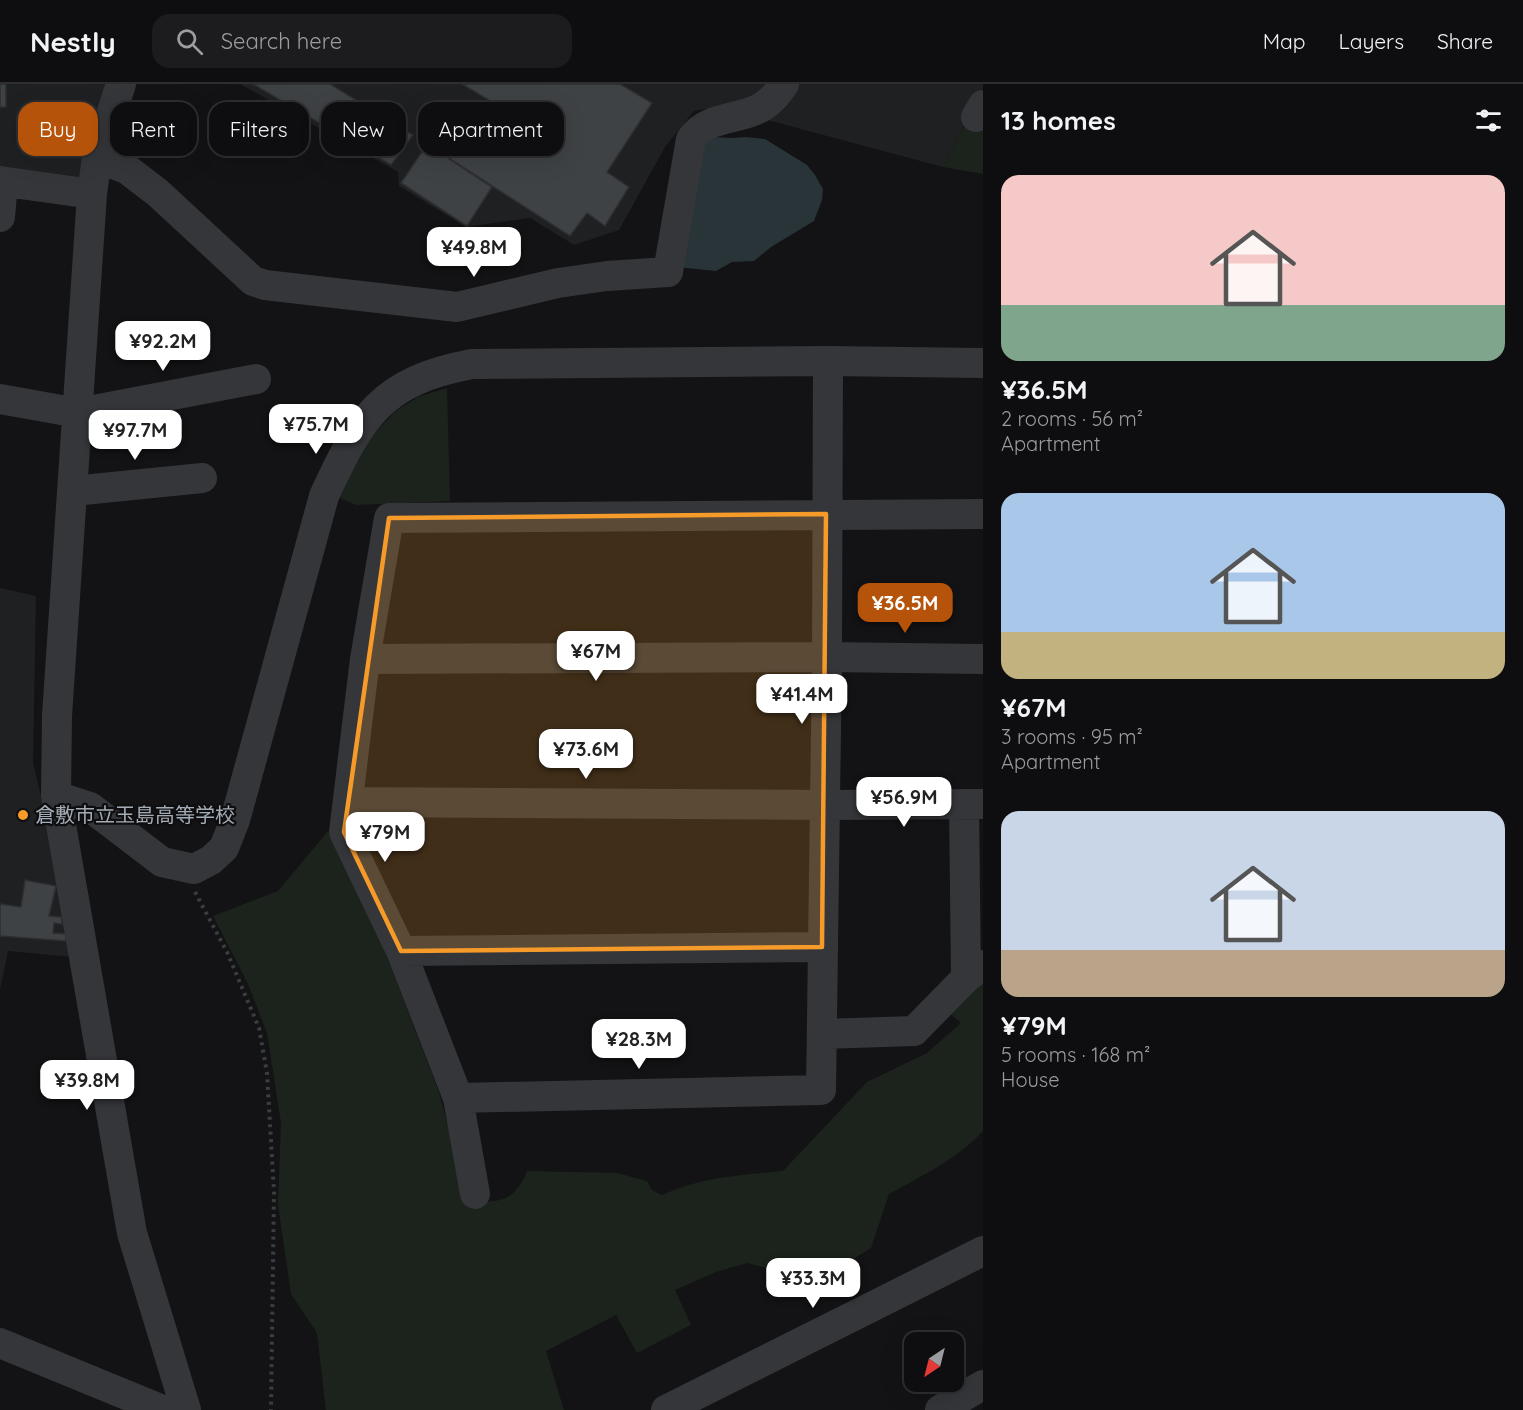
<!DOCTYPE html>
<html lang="en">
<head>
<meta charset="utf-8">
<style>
	:root { --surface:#0e0e10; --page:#1c1c1e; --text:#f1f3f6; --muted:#9b9c9f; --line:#2e2e30; --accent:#b45309 }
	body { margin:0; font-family:Quicksand,"Noto Sans JP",sans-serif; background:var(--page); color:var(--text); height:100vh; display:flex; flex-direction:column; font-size:22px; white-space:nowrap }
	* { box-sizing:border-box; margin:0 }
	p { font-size:20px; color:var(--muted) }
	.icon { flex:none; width:33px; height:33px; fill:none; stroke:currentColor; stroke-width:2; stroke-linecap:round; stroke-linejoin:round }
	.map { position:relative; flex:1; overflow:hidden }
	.side { display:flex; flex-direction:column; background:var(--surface); width:540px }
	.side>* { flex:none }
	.banner { position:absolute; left:18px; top:18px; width:570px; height:54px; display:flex; gap:12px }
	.needle { width:39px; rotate:215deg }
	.tools { position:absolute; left:904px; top:1248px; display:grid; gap:12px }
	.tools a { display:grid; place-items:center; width:60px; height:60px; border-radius:12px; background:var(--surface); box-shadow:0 6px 24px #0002,0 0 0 2px var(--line); font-size:30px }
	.price { position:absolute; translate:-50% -51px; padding:0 14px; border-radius:12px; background:#fff; color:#222; font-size:20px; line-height:39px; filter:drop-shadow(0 2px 3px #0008) }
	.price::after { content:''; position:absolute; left:50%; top:36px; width:18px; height:14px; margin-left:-9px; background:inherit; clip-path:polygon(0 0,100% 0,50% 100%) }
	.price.current { background:var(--accent); color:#fff }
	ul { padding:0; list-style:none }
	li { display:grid; align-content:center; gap:12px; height:318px; padding:0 18px }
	li span { display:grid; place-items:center; height:186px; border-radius:18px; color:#555 }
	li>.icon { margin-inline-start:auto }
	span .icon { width:108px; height:108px; fill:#fffc; stroke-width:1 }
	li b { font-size:26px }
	h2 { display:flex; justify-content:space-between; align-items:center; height:72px; padding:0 18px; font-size:26px }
	.pill { padding:0 21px; border-radius:18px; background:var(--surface); box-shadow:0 6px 24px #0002,0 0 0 2px var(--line); font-size:21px; line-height:54px }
	.pill.current { background:var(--accent); color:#fff }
	header { display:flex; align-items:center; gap:36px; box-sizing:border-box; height:84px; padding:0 30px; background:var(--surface); border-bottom:2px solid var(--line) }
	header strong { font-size:28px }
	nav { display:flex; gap:33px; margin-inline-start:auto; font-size:21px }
	.search { width:420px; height:54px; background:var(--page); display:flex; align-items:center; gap:15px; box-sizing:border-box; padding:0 21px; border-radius:18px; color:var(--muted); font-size:22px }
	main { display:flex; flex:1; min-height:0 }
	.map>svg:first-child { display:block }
	.built { fill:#1f2022 }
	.green { fill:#1b231c }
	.water { fill:#293439 }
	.building { fill:#3f4245; stroke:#2d2e31; stroke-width:1.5 }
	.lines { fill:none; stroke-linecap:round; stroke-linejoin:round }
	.path { stroke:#3a3d41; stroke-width:4; stroke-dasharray:3 4.5; stroke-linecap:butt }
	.minor { stroke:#34363a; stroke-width:30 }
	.marked { fill:#f69b2a; fill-opacity:0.2; stroke:#f69b2a; stroke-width:4.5; stroke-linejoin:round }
	.poi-dot { fill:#f69b2a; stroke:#0e0e10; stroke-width:2 }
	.labels { text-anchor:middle; stroke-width:4.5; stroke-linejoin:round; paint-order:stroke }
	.poi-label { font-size:20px; fill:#a4acb6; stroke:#0e0e10; text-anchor:start }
</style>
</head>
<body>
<header>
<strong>Nestly</strong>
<div class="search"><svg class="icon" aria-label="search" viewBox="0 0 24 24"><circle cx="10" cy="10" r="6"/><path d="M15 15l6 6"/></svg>Search here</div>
<nav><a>Map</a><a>Layers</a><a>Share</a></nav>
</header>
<main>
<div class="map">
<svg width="983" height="1326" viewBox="0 0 983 1326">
	<rect width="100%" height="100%" fill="#131315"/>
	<path class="built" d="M0,0H108L81,98L0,87Z
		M240,0H983V4L943,83L719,23L694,27L665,63L619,146L574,161L530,134L466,143L399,102L398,88Z
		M0,504L36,512L33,678L58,784L74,873L8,867L0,906Z"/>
	<path class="green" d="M969,32L983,41V90L943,83Z
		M447,304L450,417L356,421L340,414L357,373L372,351L397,326L418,313Z
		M328,747L380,855L439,1008L468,1120C499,1116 514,1120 527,1087L617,1089L647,1097L652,1106L662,1111C701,1093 741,1091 783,1087L867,998L927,969L961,939L946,926L983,895V1047C957,1075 922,1092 889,1110L871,1164L850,1177L790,1190L747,1179L716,1188L675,1206L691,1241L637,1269L616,1231L546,1267L564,1326H326L317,1249L291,1210L278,1121L281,1039L267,949L248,900L213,832L278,807Z"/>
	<path class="water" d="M712,53L732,54L746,53L765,55L807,81L815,91L823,105L822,116L814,137L771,163L754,177L732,178L716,187L677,183L697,56Z"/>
	<path class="building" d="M0,0H6V23H0Z
		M253,0H330L413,51L391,81Z
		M462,0H620L652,19L607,88L629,103L605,142L587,129L570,152L450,75L469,50L498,69L522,36Z
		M494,19L515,31L509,40L489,26Z
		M477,34L503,51L496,62L470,45Z
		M427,60L492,103L467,142L401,99Z
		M25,796L56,802L49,832L61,833L62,840L54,839L53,849L66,850V857L0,852V820L21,823Z"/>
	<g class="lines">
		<path class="path" d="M195,808L227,868L259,944L267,989L274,1108L271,1326"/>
		<path class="minor" d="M121,0L97,73L92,110L57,632L56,712L132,1149L186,1326
			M976,33L983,21
			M97,73L128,86L158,109L253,197L265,201L457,223L558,199L607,192L668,188L691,55C707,33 733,36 756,26C768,21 777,11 784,0
			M0,97L92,110
			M0,133L3,98
			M0,315L78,329L256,295
			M73,407L202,394
			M365,575L827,573L983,575
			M56,712L90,723L162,778L194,785L211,776L224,764L235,736L324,412C361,332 381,297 472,280L828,277L983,279
			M348,718L825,721L983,720
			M964,720L966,894
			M401,867L822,863
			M822,950L914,947L966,894L983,881
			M458,1014L821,1006L827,573L828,277
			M475,1110L458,1014L401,867L344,748L365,575L389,434L983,430
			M0,1259L163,1326
			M666,1326L983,1167
			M940,1326L983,1301"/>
	</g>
	<path class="marked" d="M826,430L822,863L401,867L344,748L389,434Z"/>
	<circle class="poi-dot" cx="23" cy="731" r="6"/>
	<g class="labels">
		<g class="poi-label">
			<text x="35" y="738">倉敷市立玉島高等学校</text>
		</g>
	</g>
</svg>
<div class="tools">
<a><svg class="needle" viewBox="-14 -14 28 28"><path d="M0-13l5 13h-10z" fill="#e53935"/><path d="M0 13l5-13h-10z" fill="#9b9c9f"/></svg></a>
</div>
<b class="price" style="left:474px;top:194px">¥49.8M</b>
<b class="price" style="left:163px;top:288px">¥92.2M</b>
<b class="price" style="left:316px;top:371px">¥75.7M</b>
<b class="price" style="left:135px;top:377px">¥97.7M</b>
<b class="price current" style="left:905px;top:550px">¥36.5M</b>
<b class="price" style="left:596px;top:598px">¥67M</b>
<b class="price" style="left:802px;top:641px">¥41.4M</b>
<b class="price" style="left:586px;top:696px">¥73.6M</b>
<b class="price" style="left:904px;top:744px">¥56.9M</b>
<b class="price" style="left:385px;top:779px">¥79M</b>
<b class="price" style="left:639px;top:986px">¥28.3M</b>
<b class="price" style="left:87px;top:1027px">¥39.8M</b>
<b class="price" style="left:813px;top:1225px">¥33.3M</b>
<div class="banner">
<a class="pill current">Buy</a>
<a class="pill">Rent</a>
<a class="pill">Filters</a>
<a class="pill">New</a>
<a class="pill">Apartment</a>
</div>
</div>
<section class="side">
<h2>13 homes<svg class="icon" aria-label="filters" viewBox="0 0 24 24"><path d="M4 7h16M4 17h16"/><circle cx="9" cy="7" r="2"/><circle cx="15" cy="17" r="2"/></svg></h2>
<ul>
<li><span style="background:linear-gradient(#f6c9c9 70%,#7fa58c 0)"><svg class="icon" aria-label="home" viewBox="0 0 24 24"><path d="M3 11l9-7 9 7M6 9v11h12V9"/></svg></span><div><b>¥36.5M</b><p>2 rooms · 56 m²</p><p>Apartment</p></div></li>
<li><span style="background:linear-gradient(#a9c7e8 75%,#c2b280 0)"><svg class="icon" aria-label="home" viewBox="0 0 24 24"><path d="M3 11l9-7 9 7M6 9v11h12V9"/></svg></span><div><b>¥67M</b><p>3 rooms · 95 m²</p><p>Apartment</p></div></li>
<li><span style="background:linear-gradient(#c9d6e8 75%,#b9a48a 0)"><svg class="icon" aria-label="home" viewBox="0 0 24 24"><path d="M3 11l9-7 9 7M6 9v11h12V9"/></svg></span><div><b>¥79M</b><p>5 rooms · 168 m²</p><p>House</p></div></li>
</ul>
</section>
</main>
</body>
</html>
